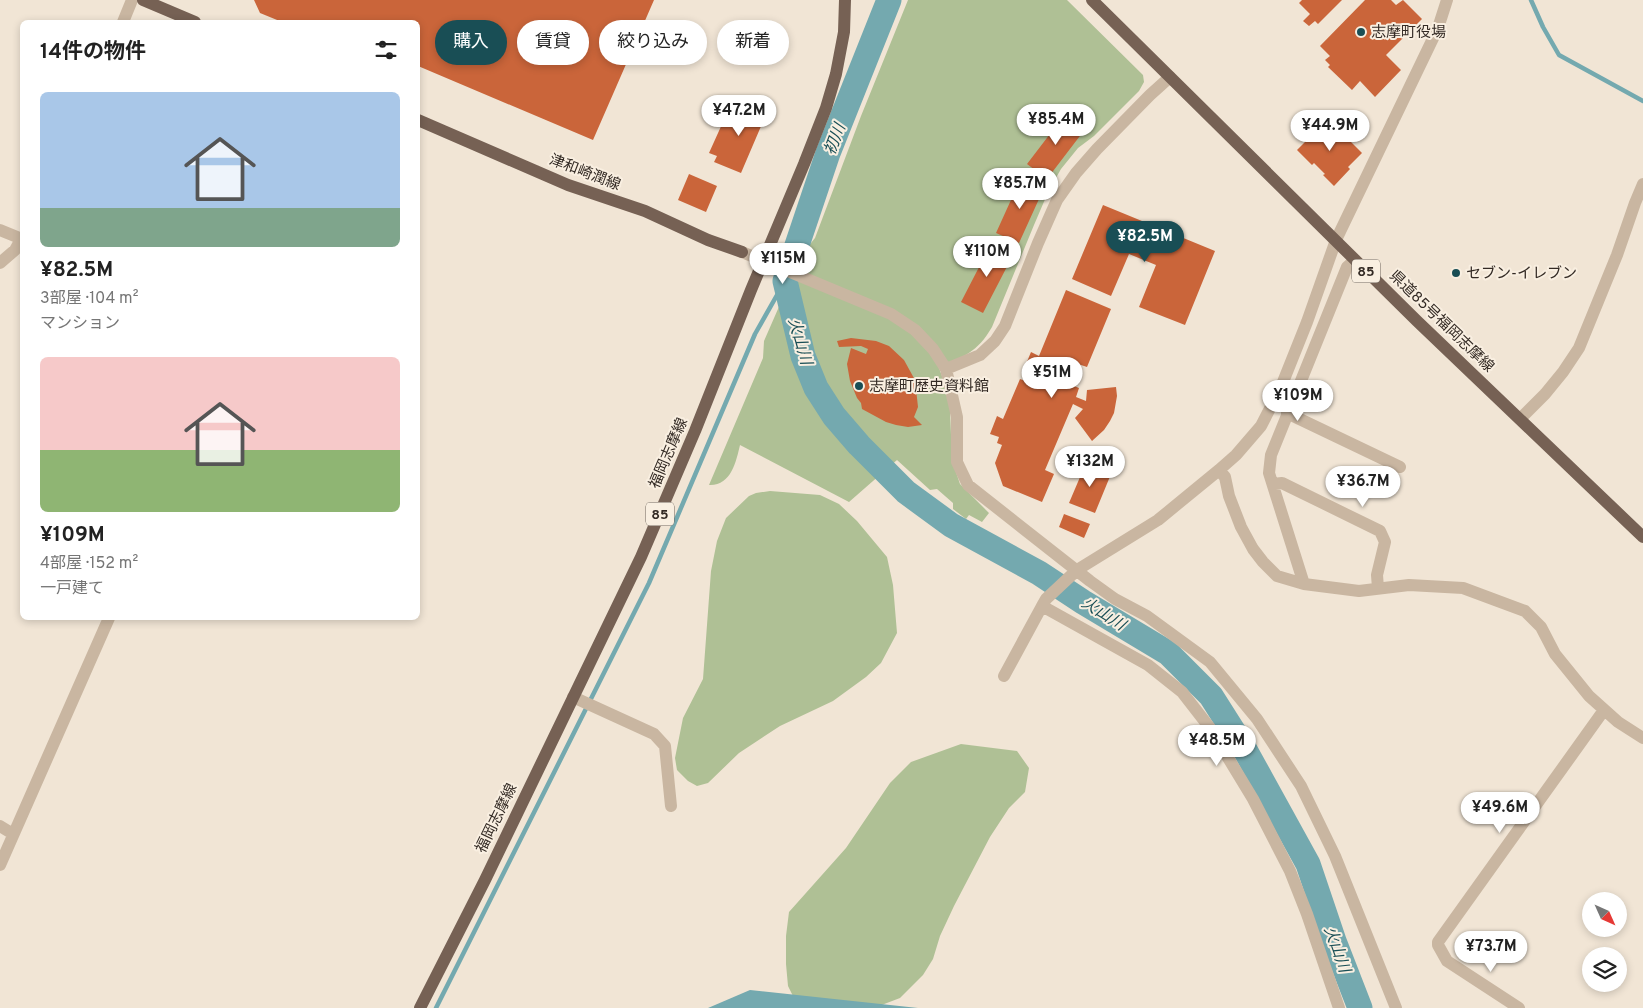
<!DOCTYPE html>
<html lang="ja">
<head>
<meta charset="utf-8">
<style>
	:root { --surface:#fff; --page:#f6f6f6; --text:#222; --muted:#767676; --accent:#194e55 }
	body { margin:0; font-family:Overpass,"Noto Sans JP",sans-serif; background:var(--page); color:var(--text); height:100vh; display:flex; flex-direction:column; font-size:19px; white-space:nowrap }
	* { box-sizing:border-box; margin:0 }
	p { font-size:16px; color:var(--muted) }
	.icon { flex:none; width:28px; height:28px; fill:none; stroke:currentColor; stroke-width:2; stroke-linecap:round; stroke-linejoin:round }
	.map { position:relative; flex:1; overflow:hidden }
	.side { position:absolute; left:20px; top:20px; width:400px; height:600px; display:flex; flex-direction:column; background:var(--surface); border-radius:8px; box-shadow:0 2px 8px #0003 }
	.side>* { flex:none }
	.hud { position:absolute; left:435px; top:20px; width:475px; height:45px; display:flex; gap:10px }
	.needle { width:32px; rotate:135deg }
	.tools { position:absolute; left:1582px; top:892px; display:grid; gap:10px }
	.tools a { display:grid; place-items:center; width:45px; height:45px; border-radius:50%; background:var(--surface); box-shadow:0 2px 8px #0003; font-size:25px }
	.price { position:absolute; translate:-50% -42px; padding:0 11px; border-radius:18px; background:#fff; color:#222; font-size:16px; line-height:32px; filter:drop-shadow(0 1px 2px #0008) }
	.price::after { content:''; position:absolute; left:50%; top:30px; width:15px; height:11px; margin-left:-8px; background:inherit; clip-path:polygon(0 0,100% 0,50% 100%) }
	.price.active { background:var(--accent); color:#fff }
	ul { padding:0; list-style:none }
	li { display:grid; align-content:center; gap:10px; height:265px; padding:0 20px }
	li span { display:grid; place-items:center; height:155px; border-radius:8px; color:#555 }
	li>.icon { margin-inline-start:auto }
	span .icon { width:90px; height:90px; fill:#fffc; stroke-width:1 }
	li b { font-size:21px }
	h2 { display:flex; justify-content:space-between; align-items:center; height:60px; padding:0 20px; font-size:21px }
	.pill { padding:0 18px; border-radius:22px; background:var(--surface); box-shadow:0 2px 8px #0003; font-size:18px; line-height:45px }
	.pill.active { background:var(--accent); color:#fff }
	.map>svg:first-child { display:block }
	.green { fill:#afc095 }
	.water { fill:#74a9af }
	.lines { fill:none; stroke-linecap:round; stroke-linejoin:round }
	.stream { stroke:#74a9af; stroke-width:4.5 }
	.river { stroke:#74a9af; stroke-width:25 }
	.building { fill:#ca653a }
	.minor { stroke:#c9b6a1; stroke-width:12 }
	.major { stroke:#766154; stroke-width:12 }
	.poi-dot { fill:#194e55; stroke:#f9efe1; stroke-width:2 }
	.labels { text-anchor:middle; stroke-width:4; stroke-linejoin:round; paint-order:stroke }
	.shield { fill:#f9efe1; stroke:#6e655d; stroke-width:1 }
	.shield-label { font-size:14px; font-weight:bold; fill:#332a24 }
	.poi-label { font-size:15px; fill:#332a24; stroke:#f9efe1; text-anchor:start }
	.street-label { font-size:15px; fill:#332a24; stroke:#f9efe1 }
	.water-label { font-size:16px; font-style:italic; fill:#194e55; stroke:#f9efe1 }
</style>
</head>
<body>
<div class="map">
<svg width="1643" height="1008" viewBox="0 0 1643 1008">
	<rect width="100%" height="100%" fill="#f1e5d5"/>
	<path class="green" d="M908,0H1067L1143,75L1144,82L1139,91L1094,136L1078,148L1061,169L1049,190L1034,225L992,327C977,353 964,356 939,368L945,384L950,409L952,460L960,484L989,513L982,522L969,515L966,519L953,509V503L937,489L930,490L897,460L849,502L740,445C736,462 731,486 709,485L763,358L764,341L802,254L815,238L861,116Z
		M770,491L820,495L839,504L857,521L887,557L893,585L897,633L881,663L866,677L833,701L780,726L739,753L708,783L697,786L688,781L677,770L675,758L683,718L703,679L711,571L717,541L726,518L749,496L756,493Z
		M961,744L1017,751L1029,768L1025,792L1009,808L990,837L954,906L940,936L933,959L923,975L900,998L879,1006L816,1008L795,1000L788,986L786,964V936L789,912L846,848L890,783L911,762Z"/>
	<path class="water" d="M750,990L918,1008H708Z"/>
	<g class="lines">
		<path class="stream" d="M1531,0L1543,27L1559,55L1643,101
			M436,1008L649,583L755,334L785,281"/>
		<path class="river" d="M889,0L828,153L785,281L803,356L816,388L834,416L859,445L906,492L951,525L1039,573L1083,602L1168,653L1211,696L1244,748L1308,864L1334,941L1360,1008"/>
	</g>
	<path class="building" d="M254,0H654L593,140L418,66V22H282L260,13Z
		M1302,0H1342L1318,24L1315,21L1309,26L1303,21L1310,14L1299,3Z
		M1365,0H1391L1396,5L1403,0L1422,19L1386,55L1401,70L1375,97L1360,81L1352,90L1328,67L1330,65L1325,60L1330,56L1320,46Z
		M743,99L768,110L741,173L714,162L717,156L709,153L723,122L731,125Z
		M1044,106L1049,110L1054,122L1045,124L1044,117L1038,112Z
		M1029,111L1034,116L1030,121L1025,116Z
		M1066,113L1086,128L1047,179L1027,164Z
		M1328,119L1362,153L1348,167L1350,169L1334,186L1323,175L1325,174L1314,163L1312,165L1297,150Z
		M1031,124L1036,127L1046,128V134H1032L1027,130Z
		M689,174L717,186L706,212L678,200Z
		M1021,178L1044,188L1019,243L996,233Z
		M1103,205L1215,251L1185,325L1139,307L1156,265L1129,254L1111,296L1072,279Z
		M991,244L1013,255L983,313L961,302Z
		M1066,290L1111,309L1087,367L1075,363L1067,383L1079,388L1076,397L1086,401L1087,390L1116,387L1117,396L1114,413L1110,421L1104,430L1092,441L1075,418L1083,409L1073,404L1045,470L1054,474L1042,502L1003,486L995,463L1002,445L997,443L999,437L990,434L997,416L1003,419L1020,379L1028,382L1032,373L1024,369L1031,352L1039,356Z
		M851,338L876,341L889,346L904,360L915,380L918,407L914,417L922,425L908,427L896,425L886,422L862,409L861,403L857,398L850,381L847,364L851,348L866,354L868,349L861,346L839,347L837,341Z
		M1086,463L1111,474L1095,513L1069,503Z
		M1064,514L1090,524L1084,538L1059,527Z"/>
	<g class="lines">
		<path class="minor" d="M123,22L132,0
			M0,230L22,239
			M742,252L891,314L915,330L933,349L946,369L957,417V462L968,485L1090,581L1115,599L1147,616L1210,662L1257,719L1301,786L1335,856L1396,1008
			M0,263L15,250L21,239
			M946,369L980,355L995,341L1005,326L1038,243L1057,200L1076,173L1097,149L1150,95L1170,77
			M1287,413L1400,467
			M1520,419L1545,394L1563,372L1579,348L1617,255L1635,203L1643,184
			M1219,470L1225,477L1229,496L1241,527L1253,549L1263,562L1277,576L1304,584L1359,591L1409,585L1463,588L1525,611L1541,627L1555,654L1589,696L1618,722L1643,738
			M1273,484L1282,483L1380,531L1385,542L1377,575L1378,588
			M1304,584L1269,473L1271,455L1347,267L1355,260
			M1004,676L1042,606
			M573,697L654,734L665,746L671,806
			M0,826L13,834
			M0,865L109,618
			M1339,1008L1307,914L1290,871L1253,799L1210,728L1182,692L1148,665L1042,606L1046,599L1077,570L1158,520L1219,470L1236,455L1261,426L1281,387L1307,322L1336,240L1438,28L1447,0
			M1519,1008L1447,961L1438,945V942L1604,710"/>
		<path class="major" d="M143,0L195,22
			M1092,0L1417,321L1643,537
			M418,120L568,185L645,211L708,240L742,252
			M420,1008L485,880L641,557L695,431L751,290L804,164L826,108L836,74L844,32L845,0"/>
	</g>
	<g class="poi-dot">
		<circle cx="1361" cy="32" r="5"/>
		<circle cx="1456" cy="273" r="5"/>
		<circle cx="859" cy="386" r="5"/>
	</g>
	<g class="labels">
		<g class="shield">
			<rect x="1352" y="259.5" width="28" height="23" rx="4"/>
			<rect x="646" y="502.5" width="28" height="23" rx="4"/>
		</g>
		<g class="shield-label">
			<text x="1366" y="276">85</text>
			<text x="660" y="519">85</text>
		</g>
		<g class="poi-label">
			<text x="1371" y="37">志摩町役場</text>
			<text x="1466" y="278">セブン-イレブン</text>
			<text x="869" y="391">志摩町歴史資料館</text>
		</g>
		<g class="street-label">
			<text transform="translate(585 172) rotate(21)" y="5">津和崎潤線</text>
			<text transform="translate(1442 321) rotate(44)" y="5">県道85号福岡志摩線</text>
			<text transform="translate(668 453) rotate(-67)" y="5">福岡志摩線</text>
			<text transform="translate(496 818) rotate(-64)" y="5">福岡志摩線</text>
		</g>
		<g class="water-label">
			<text transform="translate(834 139) rotate(-69)" y="6">初川</text>
			<text transform="translate(801 341) rotate(74)" y="6">火山川</text>
			<text transform="translate(1104 613) rotate(32)" y="6">火山川</text>
			<text transform="translate(1338 949) rotate(70)" y="6">火山川</text>
		</g>
	</g>
</svg>
<div class="tools">
<a><svg class="needle" viewBox="-14 -14 28 28"><path d="M0-13l5 13h-10z" fill="#e53935"/><path d="M0 13l5-13h-10z" fill="#767676"/></svg></a>
<a><svg class="icon" aria-label="layers" viewBox="0 0 24 24"><path d="M12 4l9 5-9 5-9-5zM3 14l9 5 9-5"/></svg></a>
</div>
<b class="price" style="left:739px;top:137px">¥47.2M</b>
<b class="price" style="left:1056px;top:146px">¥85.4M</b>
<b class="price" style="left:1330px;top:152px">¥44.9M</b>
<b class="price" style="left:1020px;top:210px">¥85.7M</b>
<b class="price active" style="left:1145px;top:263px">¥82.5M</b>
<b class="price" style="left:987px;top:278px">¥110M</b>
<b class="price" style="left:783px;top:285px">¥115M</b>
<b class="price" style="left:1052px;top:399px">¥51M</b>
<b class="price" style="left:1298px;top:422px">¥109M</b>
<b class="price" style="left:1090px;top:488px">¥132M</b>
<b class="price" style="left:1363px;top:508px">¥36.7M</b>
<b class="price" style="left:1217px;top:767px">¥48.5M</b>
<b class="price" style="left:1500px;top:834px">¥49.6M</b>
<b class="price" style="left:1491px;top:973px">¥73.7M</b>
<div class="hud">
<a class="pill active">購入</a>
<a class="pill">賃貸</a>
<a class="pill">絞り込み</a>
<a class="pill">新着</a>
</div>
<section class="side">
<h2>14件の物件<svg class="icon" aria-label="filters" viewBox="0 0 24 24"><path d="M4 7h16M4 17h16"/><circle cx="9" cy="7" r="2"/><circle cx="15" cy="17" r="2"/></svg></h2>
<ul>
<li><span style="background:linear-gradient(#a9c7e8 75%,#7fa58c 0)"><svg class="icon" aria-label="home" viewBox="0 0 24 24"><path d="M3 11l9-7 9 7M6 9v11h12V9"/></svg></span><div><b>¥82.5M</b><p>3部屋 · 104 m²</p><p>マンション</p></div></li>
<li><span style="background:linear-gradient(#f6c9c9 60%,#8fb573 0)"><svg class="icon" aria-label="home" viewBox="0 0 24 24"><path d="M3 11l9-7 9 7M6 9v11h12V9"/></svg></span><div><b>¥109M</b><p>4部屋 · 152 m²</p><p>一戸建て</p></div></li>
</ul>
</section>
</div>
</body>
</html>
